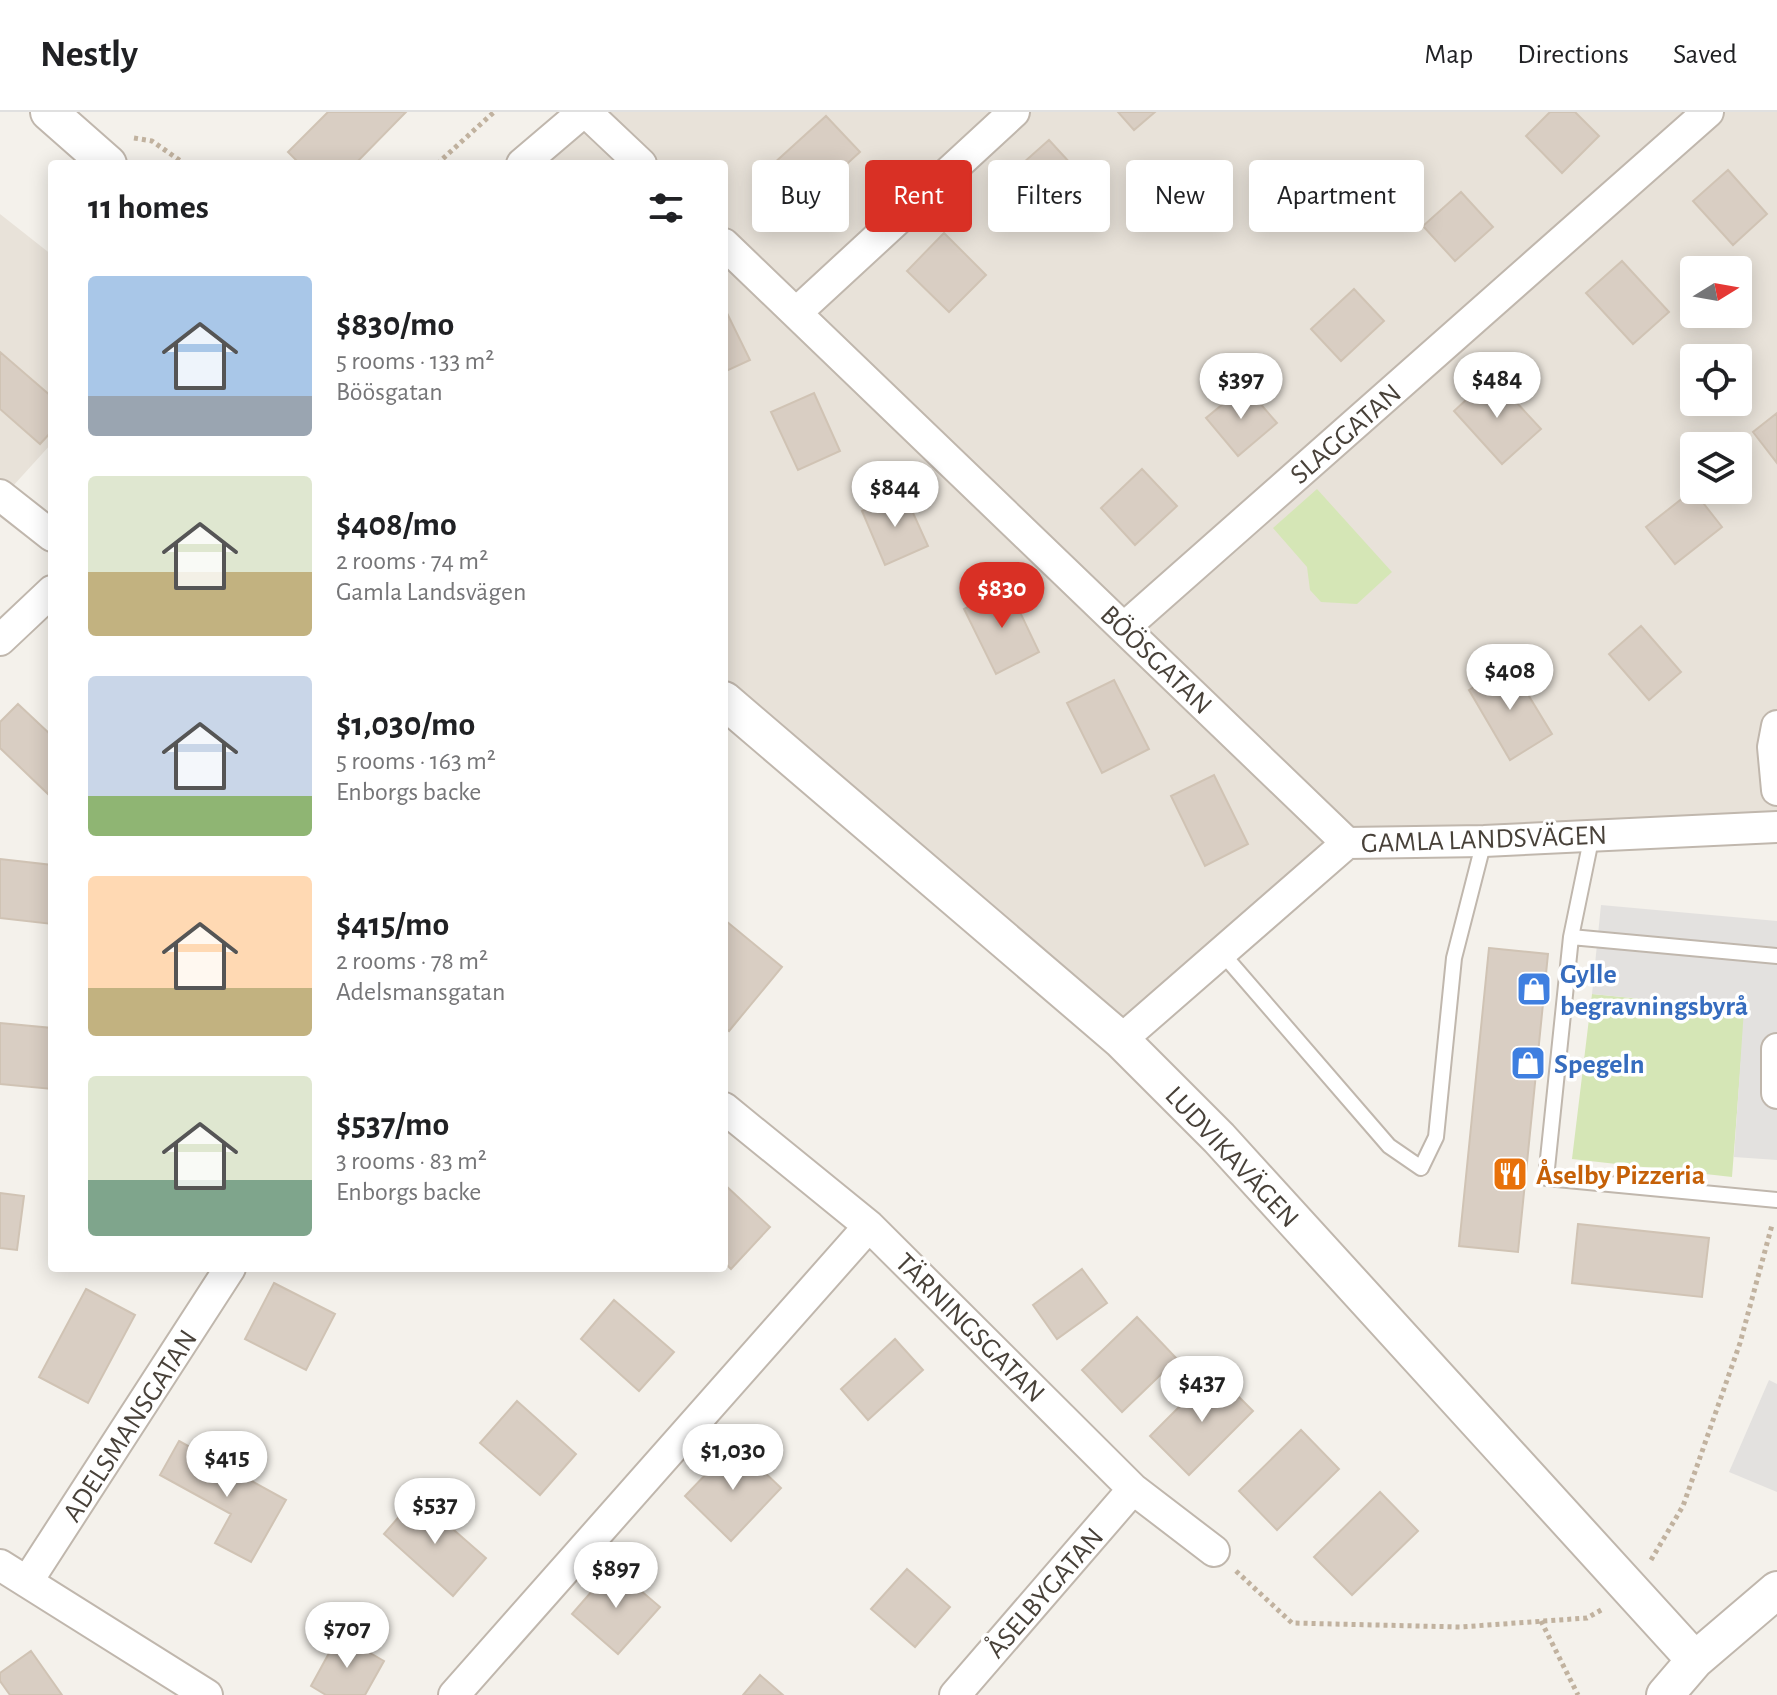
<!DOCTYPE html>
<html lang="en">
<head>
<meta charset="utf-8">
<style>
	:root { --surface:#fff; --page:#f6f6f6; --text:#202124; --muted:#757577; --line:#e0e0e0; --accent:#d93025 }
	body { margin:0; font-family:"Alegreya Sans",sans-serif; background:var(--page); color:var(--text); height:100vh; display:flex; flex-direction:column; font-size:30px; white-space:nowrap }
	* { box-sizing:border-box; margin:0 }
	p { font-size:26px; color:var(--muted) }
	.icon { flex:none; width:44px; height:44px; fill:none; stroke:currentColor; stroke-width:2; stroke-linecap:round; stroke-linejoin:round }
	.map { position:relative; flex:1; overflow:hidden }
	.sheet { position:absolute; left:48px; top:48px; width:680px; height:1112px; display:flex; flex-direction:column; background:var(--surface); border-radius:8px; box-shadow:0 4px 20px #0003 }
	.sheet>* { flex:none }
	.top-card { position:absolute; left:752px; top:48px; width:760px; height:72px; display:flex; gap:16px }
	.needle { width:52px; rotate:79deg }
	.buttons { position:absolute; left:1680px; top:144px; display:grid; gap:16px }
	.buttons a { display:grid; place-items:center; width:72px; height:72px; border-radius:8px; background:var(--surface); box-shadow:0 4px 20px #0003; font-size:40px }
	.price { position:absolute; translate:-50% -68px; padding:0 18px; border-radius:28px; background:#fff; color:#222; font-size:26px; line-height:52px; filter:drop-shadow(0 2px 4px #0008) }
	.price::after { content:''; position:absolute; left:50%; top:48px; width:24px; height:18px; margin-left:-12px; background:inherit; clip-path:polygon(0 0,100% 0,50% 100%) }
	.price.selected { background:var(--accent); color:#fff }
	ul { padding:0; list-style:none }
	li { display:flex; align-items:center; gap:24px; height:200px; padding:0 40px }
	li span { display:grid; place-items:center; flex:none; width:224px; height:160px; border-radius:8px; color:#555 }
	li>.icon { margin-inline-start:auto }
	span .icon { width:96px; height:96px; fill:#fffc; stroke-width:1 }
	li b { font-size:34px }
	h2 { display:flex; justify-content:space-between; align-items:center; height:96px; padding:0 40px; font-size:34px }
	.pill { padding:0 28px; border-radius:8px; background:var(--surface); box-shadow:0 4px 20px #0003; font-size:28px; line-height:72px }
	.pill.selected { background:var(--accent); color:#fff }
	header { display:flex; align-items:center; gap:48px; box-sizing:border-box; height:112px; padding:0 40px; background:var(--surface); border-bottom:2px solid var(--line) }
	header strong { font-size:38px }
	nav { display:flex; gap:44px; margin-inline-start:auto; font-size:28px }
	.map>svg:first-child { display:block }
	.residential { fill:#e8e2d9; fill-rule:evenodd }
	.green { fill:#d5e6b6 }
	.parking { fill:#e3e1df }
	.building { fill:#d9cec3; stroke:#d0c3b4; stroke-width:2 }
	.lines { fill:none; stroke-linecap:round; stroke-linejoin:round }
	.service-casing { stroke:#c0b7ad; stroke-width:18 }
	.minor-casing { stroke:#c0b7ad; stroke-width:34 }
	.tertiary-casing { stroke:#c0b7ad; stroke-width:40 }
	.path { stroke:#c1b29f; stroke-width:5; stroke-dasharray:4 4; stroke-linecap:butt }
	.service { stroke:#fff; stroke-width:14 }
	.minor { stroke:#fff; stroke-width:30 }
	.tertiary { stroke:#fff; stroke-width:36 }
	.labels { text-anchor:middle; stroke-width:7; stroke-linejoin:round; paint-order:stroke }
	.street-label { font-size:28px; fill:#484139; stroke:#fff }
	.shop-label { font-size:28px; font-weight:bold; fill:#366cbe; stroke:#fff; text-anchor:start }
	.food-label { font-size:28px; font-weight:bold; fill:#c56008; stroke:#fff; text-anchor:start }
</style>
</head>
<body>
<header>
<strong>Nestly</strong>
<nav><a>Map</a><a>Directions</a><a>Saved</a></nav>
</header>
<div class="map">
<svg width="1777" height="1583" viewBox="0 0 1777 1583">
	<rect width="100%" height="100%" fill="#f4f1eb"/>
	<path class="residential" d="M583,0H1777V715L1347,731L1121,928L724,590V52H522ZM1694,158H1738V202H1694ZM1694,246H1738V290H1694ZM1694,334H1738V378H1694Z
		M0,102L52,143V331L3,385L0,383Z"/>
	<path class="green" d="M1317,377L1392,460L1357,492L1321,490L1310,478L1307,455L1273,416Z
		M1592,882L1745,897L1732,1065L1572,1047Z"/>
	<path class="parking" d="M1601,793L1777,809V1048L1734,1045L1744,897L1592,882Z
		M1769,1268L1777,1272V1380L1729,1360Z"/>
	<path class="building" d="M328,0H406L355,52H300L288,40Z
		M1118,0H1155L1134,18Z
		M1550,0H1575L1599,24L1562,61L1526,24Z
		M826,4L860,40L795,99L761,63Z
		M1049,28L1082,64L1046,96L1014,59Z
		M1728,58L1767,102L1733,133L1693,89Z
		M1461,80L1493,115L1455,149L1423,114Z
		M944,121L986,163L949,200L907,159Z
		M1622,149L1669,200L1633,232L1586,181Z
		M1354,177L1384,209L1341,249L1311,217Z
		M724,195L750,248L724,260Z
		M0,240L52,285V319L40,332L0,297Z
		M1492,264L1541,317L1502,352L1454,299Z
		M1245,274L1277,311L1238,344L1206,306Z
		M814,281L840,339L798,358L771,300Z
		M1777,301V351L1753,320Z
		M1142,357L1177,394L1135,433L1101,396Z
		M1693,378L1722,415L1675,452L1646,415Z
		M904,381L928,434L885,453L862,399Z
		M1008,475L1039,540L996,562L964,497Z
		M1641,514L1681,560L1649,588L1609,542Z
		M1510,553L1552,622L1510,648L1469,578Z
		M1114,568L1149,637L1102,661L1067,591Z
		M18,592L52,624V678L48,682L0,636V610Z
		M1214,663L1248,732L1205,754L1171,684Z
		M0,747L52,753V812L0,806Z
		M726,809L782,855L729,919L724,915Z
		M1489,836L1548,842L1518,1140L1459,1134Z
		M0,911L52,916V977L0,972Z
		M724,1072L770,1115L731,1157L724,1150Z
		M0,1081L24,1084L17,1138L0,1136Z
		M1578,1112L1709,1126L1702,1185L1572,1171Z
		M1082,1157L1107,1191L1057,1227L1033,1193Z
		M274,1171L335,1202L306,1258L245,1227Z
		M86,1177L135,1203L88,1291L39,1265Z
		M614,1188L674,1240L639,1279L581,1227Z
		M1137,1205L1177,1247L1122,1300L1082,1258Z
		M895,1227L923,1258L868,1308L841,1277Z
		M1214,1260L1253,1299L1189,1363L1150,1324Z
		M517,1289L576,1342L540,1383L480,1331Z
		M1301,1318L1339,1357L1277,1418L1239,1379Z
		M179,1329L286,1388L251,1450L215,1431L231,1402L160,1363Z
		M735,1332L781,1376L731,1429L685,1384Z
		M1380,1380L1418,1419L1352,1483L1314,1445Z
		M416,1385L486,1446L453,1484L384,1422Z
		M613,1455L660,1495L618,1542L572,1502Z
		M907,1457L950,1495L915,1535L871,1497Z
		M339,1523L384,1549L365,1583H326L311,1574Z
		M31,1539L62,1583H10L0,1569V1561Z
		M760,1563L783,1583H743Z"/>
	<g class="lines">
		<defs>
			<path id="service" d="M1571,825L1592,723
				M1222,841L1389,1034L1421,1056L1436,1025L1454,846L1484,729
				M1777,844L1571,825L1546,1066L1777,1088"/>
			<path id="minor" d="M586,0L641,52
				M522,52L583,0
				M724,132L1347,731
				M796,201L1014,0
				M0,383L52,424
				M1125,515L1708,0
				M0,528L52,479
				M1777,614L1773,635L1777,678
				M1121,928L1347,731L1484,729L1777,715
				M1777,937V981
				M724,996L869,1114L1133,1377L1214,1439
				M0,1453L207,1583
				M27,1470L230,1156
				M454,1583L869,1114
				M955,1583L1133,1377"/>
			<path id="tertiary" d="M49,0L108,52
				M724,588L1121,928L1219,1026L1695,1548
				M1665,1583L1695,1548L1777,1478"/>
		</defs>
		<use href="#service" class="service-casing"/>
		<use href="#minor" class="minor-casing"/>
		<use href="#tertiary" class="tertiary-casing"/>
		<path class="path" d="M134,26L152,29L185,52
			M437,52L494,0
			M1651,1448L1683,1394L1740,1231L1772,1113
			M1236,1459L1292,1511L1460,1515L1587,1506L1603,1497
			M1541,1509L1578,1583"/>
		<use href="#service" class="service"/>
		<use href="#minor" class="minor"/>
		<use href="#tertiary" class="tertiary"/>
	</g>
	<defs>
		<symbol id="shop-square" viewBox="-11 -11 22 22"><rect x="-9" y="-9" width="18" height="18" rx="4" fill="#3f7fe0" stroke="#fff"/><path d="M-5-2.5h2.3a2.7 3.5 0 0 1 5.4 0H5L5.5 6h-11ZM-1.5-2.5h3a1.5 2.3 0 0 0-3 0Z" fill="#fff"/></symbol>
		<symbol id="restaurant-square" viewBox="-11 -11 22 22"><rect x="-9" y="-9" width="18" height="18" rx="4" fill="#e8710a" stroke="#fff"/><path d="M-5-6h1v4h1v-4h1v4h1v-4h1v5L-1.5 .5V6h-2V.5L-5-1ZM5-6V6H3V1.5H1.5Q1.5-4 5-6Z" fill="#fff"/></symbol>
	</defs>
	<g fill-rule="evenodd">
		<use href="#shop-square" x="1514" y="857" width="40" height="40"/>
		<use href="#shop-square" x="1508" y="931" width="40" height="40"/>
		<use href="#restaurant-square" x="1490" y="1042" width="40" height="40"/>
	</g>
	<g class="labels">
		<g class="street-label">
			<text transform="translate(1345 321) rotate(-41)" y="10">SLAGGATAN</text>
			<text transform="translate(1157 547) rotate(44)" y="10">BÖÖSGATAN</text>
			<text transform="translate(1484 726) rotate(-2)" y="10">GAMLA LANDSVÄGEN</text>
			<text transform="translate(1233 1044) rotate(47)" y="10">LUDVIKAVÄGEN</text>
			<text transform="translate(971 1215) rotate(45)" y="10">TÄRNINGSGATAN</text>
			<text transform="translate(129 1313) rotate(-57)" y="10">ADELSMANSGATAN</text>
			<text transform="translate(1044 1480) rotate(-49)" y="10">ÅSELBYGATAN</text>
		</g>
		<g class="shop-label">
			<text x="1560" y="871">Gylle<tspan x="1560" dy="32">begravningsbyrå</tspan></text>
			<text x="1554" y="961">Spegeln</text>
		</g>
		<g class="food-label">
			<text x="1536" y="1072">Åselby Pizzeria</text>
		</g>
	</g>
</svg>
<div class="buttons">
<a><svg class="needle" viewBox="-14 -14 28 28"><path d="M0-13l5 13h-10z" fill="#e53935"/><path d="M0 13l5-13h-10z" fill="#757577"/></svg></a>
<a><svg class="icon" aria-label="locate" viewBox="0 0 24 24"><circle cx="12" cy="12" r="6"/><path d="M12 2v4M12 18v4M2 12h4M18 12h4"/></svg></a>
<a><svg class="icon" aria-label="layers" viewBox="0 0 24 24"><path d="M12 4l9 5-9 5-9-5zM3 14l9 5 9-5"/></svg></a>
</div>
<b class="price" style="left:1497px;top:308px">$484</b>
<b class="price" style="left:1241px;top:309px">$397</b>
<b class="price" style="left:895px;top:417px">$844</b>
<b class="price selected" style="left:1002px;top:518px">$830</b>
<b class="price" style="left:1510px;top:600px">$408</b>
<b class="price" style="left:1202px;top:1312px">$437</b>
<b class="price" style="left:733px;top:1380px">$1,030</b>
<b class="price" style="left:227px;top:1387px">$415</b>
<b class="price" style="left:435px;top:1434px">$537</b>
<b class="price" style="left:616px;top:1498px">$897</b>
<b class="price" style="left:347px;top:1558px">$707</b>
<div class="top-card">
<a class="pill">Buy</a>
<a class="pill selected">Rent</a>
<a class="pill">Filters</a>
<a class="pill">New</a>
<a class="pill">Apartment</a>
</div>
<section class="sheet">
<h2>11 homes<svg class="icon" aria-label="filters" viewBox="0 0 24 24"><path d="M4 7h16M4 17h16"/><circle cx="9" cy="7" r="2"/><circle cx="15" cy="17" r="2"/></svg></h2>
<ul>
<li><span style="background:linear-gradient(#a9c7e8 75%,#9aa5b1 0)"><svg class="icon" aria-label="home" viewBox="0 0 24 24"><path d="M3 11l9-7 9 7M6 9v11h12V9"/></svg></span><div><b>$830/mo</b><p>5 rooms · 133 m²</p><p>Böösgatan</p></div></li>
<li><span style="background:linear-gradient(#dfe7d0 60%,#c2b280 0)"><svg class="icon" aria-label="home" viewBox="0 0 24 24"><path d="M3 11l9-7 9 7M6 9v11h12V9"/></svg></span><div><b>$408/mo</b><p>2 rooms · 74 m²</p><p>Gamla Landsvägen</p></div></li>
<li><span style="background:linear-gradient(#c9d6e8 75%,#8fb573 0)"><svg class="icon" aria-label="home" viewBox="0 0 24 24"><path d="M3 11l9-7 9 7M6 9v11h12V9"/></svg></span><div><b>$1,030/mo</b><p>5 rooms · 163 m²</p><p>Enborgs backe</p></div></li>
<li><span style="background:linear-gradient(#ffd9b3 70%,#c2b280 0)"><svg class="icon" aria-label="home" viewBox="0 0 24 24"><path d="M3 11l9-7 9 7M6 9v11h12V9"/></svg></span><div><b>$415/mo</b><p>2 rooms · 78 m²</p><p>Adelsmansgatan</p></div></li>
<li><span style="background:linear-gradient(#dfe7d0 65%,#7fa58c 0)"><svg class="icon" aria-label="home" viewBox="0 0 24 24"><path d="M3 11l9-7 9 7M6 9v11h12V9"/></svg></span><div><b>$537/mo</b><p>3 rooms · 83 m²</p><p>Enborgs backe</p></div></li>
</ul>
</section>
</div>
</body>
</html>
